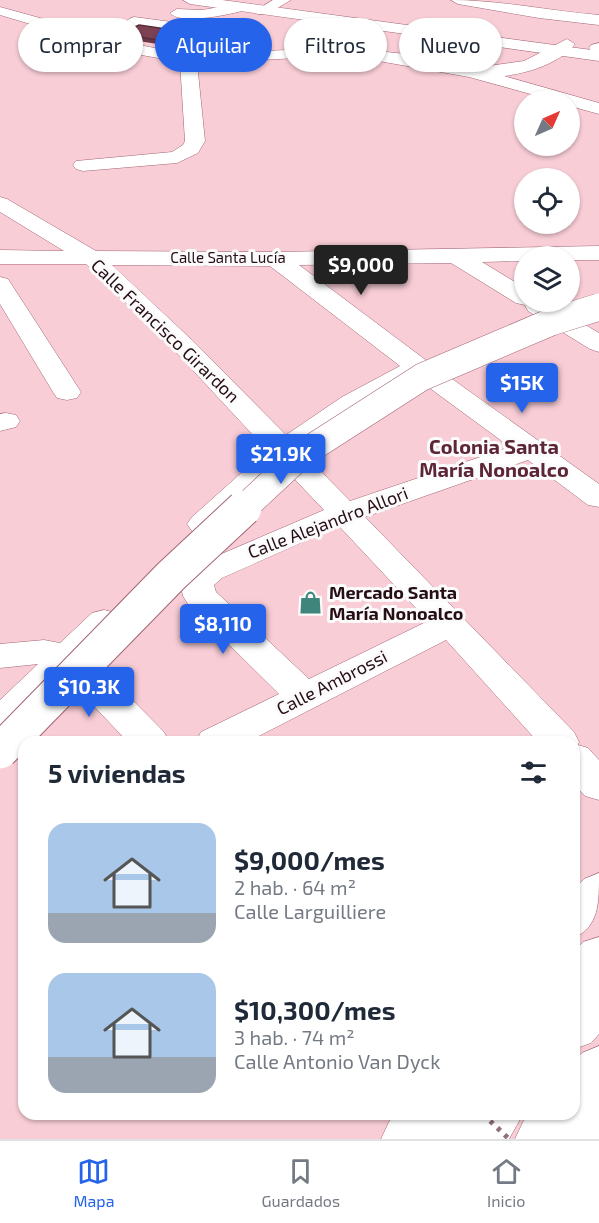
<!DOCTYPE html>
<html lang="es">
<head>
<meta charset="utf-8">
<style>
	:root { --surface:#fff; --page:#f6f6f7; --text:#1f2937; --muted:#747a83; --line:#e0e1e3; --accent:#2563eb }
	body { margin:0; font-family:"Exo 2",sans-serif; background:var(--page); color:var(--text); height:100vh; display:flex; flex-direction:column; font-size:22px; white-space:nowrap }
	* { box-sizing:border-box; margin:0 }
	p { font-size:20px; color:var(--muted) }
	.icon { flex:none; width:33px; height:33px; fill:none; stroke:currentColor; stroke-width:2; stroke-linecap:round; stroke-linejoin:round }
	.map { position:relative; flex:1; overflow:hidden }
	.details { position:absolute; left:18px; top:736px; width:562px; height:384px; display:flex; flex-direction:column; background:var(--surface); border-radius:18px; box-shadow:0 2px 4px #0004 }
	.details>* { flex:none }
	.hud { position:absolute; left:18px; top:18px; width:564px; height:54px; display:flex; gap:12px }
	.needle { width:39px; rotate:45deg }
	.fabs { position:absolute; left:514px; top:90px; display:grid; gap:12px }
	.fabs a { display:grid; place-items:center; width:66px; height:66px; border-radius:50%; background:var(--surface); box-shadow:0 2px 4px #0004; font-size:30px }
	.price { position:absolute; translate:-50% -51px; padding:0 14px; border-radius:6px; background:var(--accent); color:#fff; font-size:20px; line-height:39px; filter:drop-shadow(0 2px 3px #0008) }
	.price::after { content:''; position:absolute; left:50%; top:36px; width:18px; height:14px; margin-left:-9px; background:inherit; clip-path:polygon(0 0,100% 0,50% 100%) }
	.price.active { background:#222; color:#fff }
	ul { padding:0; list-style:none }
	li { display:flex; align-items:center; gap:18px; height:150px; padding:0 30px }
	li span { display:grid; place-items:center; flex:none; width:168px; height:120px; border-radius:18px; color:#555 }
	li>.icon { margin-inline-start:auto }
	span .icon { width:72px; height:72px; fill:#fffc; stroke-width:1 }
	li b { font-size:26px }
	h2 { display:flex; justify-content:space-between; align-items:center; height:72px; padding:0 30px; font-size:26px }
	.pill { padding:0 21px; border-radius:27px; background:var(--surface); box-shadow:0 2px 4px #0004; font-size:21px; line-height:54px }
	.pill.active { background:var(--accent); color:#fff }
	.tab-bar { display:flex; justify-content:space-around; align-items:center; height:84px; border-top:2px solid var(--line); background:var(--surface); font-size:16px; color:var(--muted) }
	.tab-bar a { display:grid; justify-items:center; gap:3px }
	.tab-bar .active { color:var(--accent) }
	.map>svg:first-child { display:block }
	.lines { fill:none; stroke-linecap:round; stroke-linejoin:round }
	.minor-casing { stroke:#a36575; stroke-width:1 }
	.major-casing { stroke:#a36575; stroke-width:1 }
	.highway-casing { stroke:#a36575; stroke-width:1 }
	.minor { fill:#fff; fill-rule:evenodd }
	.major { fill:#fff; fill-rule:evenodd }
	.highway { fill:#fff; fill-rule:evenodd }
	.highway-bridge-far1-casing { stroke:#a36575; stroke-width:28; stroke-linecap:butt }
	.highway-bridge-casing { stroke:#a36575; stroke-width:37; stroke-linecap:butt }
	.path-bridge { stroke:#916f77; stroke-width:5; stroke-dasharray:4 6; stroke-linecap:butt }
	.highway-bridge-far1 { stroke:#fff; stroke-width:27 }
	.highway-bridge { stroke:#fff; stroke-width:35 }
	.wall { fill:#6b3847 }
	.shaded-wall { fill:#572e39 }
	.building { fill:#7c4152; stroke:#572e39; stroke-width:1.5 }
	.labels { text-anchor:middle; stroke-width:6; stroke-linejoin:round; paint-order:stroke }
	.far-street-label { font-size:15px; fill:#260e15; stroke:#fbfbfb }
	.street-label { font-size:18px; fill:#260e15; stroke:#fbfbfb }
	.poi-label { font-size:18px; font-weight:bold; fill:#260e15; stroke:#fbfbfb; text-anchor:start }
	.neighbourhood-label { font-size:20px; font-weight:bold; fill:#5d2637; stroke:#fbfbfb }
</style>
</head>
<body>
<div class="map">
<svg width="599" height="1139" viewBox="0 0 599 1139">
	<rect width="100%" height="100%" fill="#f8cdd6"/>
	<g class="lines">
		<defs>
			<path id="minor" d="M273,0H291L267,14H257L255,11Z
				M451,0C500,0 550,11 599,15V25L539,18L458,4Z
				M237,4L244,8L242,11C226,15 181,25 170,13L177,9L202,10Z
				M0,7L134,44L175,52L216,54L338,47L406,54L481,70L488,66L524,61L567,39L575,44C559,64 528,73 504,76L599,103V114L570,106V100H552L469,77L373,60L318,57L197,63L205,141L198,153L177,163L83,171L76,169L73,165L76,161L172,152L183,145L185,141L180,62L125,52L0,15Z
				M134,17L263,34L271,39L263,44L129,25L126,22L129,19Z
				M0,197L7,199L96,251L276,252L599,246V260H570V256H525V261L482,262L525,288V302H547L599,333V352L590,349L528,311L525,305L516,303L451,263L299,265L427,361L599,484V507L588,505L528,460L365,517L574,732L579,742L578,745L588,748L599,760V800L585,796L574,784V742H538L446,640L247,742H196L201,732L279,694L188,604L183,596L180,582L198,564L324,510L283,467L214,531L203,533L192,531L187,524L192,517L267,450L175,351L86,264H0V250L64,251L0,212ZM112,265L270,266L400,366L342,397L286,435L193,341ZM416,378L510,447L350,501L301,451L362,409ZM339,526L428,621L309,679L216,592L214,585L222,578Z
				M0,277L8,279L81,392L77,398L67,400L57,398L53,392L0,304Z
				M6,413L16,415L20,421L16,427L0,431V414Z
				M104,610L116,613L121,621L89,656L164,732L169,742H128L67,678L13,732L0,735V700L38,664L0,668V644L44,640L60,643L92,613Z"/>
			<path id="major" d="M183,0H222L599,51V61L190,4Z
				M599,873C599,904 599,926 574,938V889L584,879Z"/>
			<path id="highway" d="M599,43V53L591,51L589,48L591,45Z
				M599,937V1034L591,1043L574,1049V951L583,942Z
				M599,1046V1139H515L523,1122L529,1114H574V1061L582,1053Z
				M395,1114H523L509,1139H381L389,1122Z"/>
		</defs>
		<use href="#minor" class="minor-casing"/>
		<use href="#major" class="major-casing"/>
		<use href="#highway" class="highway-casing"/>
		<use href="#minor" class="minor"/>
		<use href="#major" class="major"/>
		<use href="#highway" class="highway"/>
		<defs>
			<path id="highway-bridge-far1" d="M243,509L302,454L422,377L551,322L599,307"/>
			<path id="highway-bridge" d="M0,751L171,576L244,508"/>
		</defs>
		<use href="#highway-bridge-far1" class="highway-bridge-far1-casing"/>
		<use href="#highway-bridge" class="highway-bridge-casing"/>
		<path class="path-bridge" d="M483,1114L509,1139"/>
		<use href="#highway-bridge-far1" class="highway-bridge-far1"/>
		<use href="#highway-bridge" class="highway-bridge"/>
	</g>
	<path class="wall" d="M120,34L220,40L201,51L120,38Z"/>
	<path class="shaded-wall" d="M220,37V40L201,51V47Z"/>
	<path class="building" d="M139,25L220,37L201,47L120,34Z"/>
	<defs>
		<symbol id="shop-bare" viewBox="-9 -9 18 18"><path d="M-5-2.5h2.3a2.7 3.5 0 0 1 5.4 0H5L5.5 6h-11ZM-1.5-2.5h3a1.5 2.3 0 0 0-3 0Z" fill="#40857b" stroke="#fbfbfb" stroke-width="2.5" paint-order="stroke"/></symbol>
	</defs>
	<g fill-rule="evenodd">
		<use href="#shop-bare" x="294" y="586" width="33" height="33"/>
	</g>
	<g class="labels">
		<g class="far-street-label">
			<text x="228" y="263">Calle Santa Lucía</text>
		</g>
		<g class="street-label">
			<text transform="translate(165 331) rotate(44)" y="6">Calle Francisco Girardon</text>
			<text transform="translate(328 523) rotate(-21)" y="6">Calle Alejandro Allori</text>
			<text transform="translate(332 683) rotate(-27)" y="6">Calle Ambrossi</text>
		</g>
		<g class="poi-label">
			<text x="329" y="599">Mercado Santa<tspan x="329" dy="21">María Nonoalco</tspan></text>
		</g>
		<g class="neighbourhood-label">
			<text x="494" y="454">Colonia Santa<tspan x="494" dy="23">María Nonoalco</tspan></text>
		</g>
	</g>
</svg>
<div class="fabs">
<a><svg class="needle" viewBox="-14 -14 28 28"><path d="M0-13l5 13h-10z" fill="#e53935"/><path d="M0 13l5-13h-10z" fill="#747a83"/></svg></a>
<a><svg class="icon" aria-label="locate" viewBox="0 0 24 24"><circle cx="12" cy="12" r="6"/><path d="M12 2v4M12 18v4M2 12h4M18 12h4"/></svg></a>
<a><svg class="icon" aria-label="layers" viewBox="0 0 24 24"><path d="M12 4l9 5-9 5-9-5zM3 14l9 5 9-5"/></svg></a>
</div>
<b class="price active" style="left:361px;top:296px">$9,000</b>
<b class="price" style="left:522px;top:414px">$15K</b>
<b class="price" style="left:281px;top:485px">$21.9K</b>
<b class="price" style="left:223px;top:655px">$8,110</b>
<b class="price" style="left:89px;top:718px">$10.3K</b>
<div class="hud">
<a class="pill">Comprar</a>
<a class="pill active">Alquilar</a>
<a class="pill">Filtros</a>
<a class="pill">Nuevo</a>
</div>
<section class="details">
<h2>5 viviendas<svg class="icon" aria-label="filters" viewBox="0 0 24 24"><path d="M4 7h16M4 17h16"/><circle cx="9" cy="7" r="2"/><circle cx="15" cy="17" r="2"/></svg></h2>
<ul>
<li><span style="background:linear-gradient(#a9c7e8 75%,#9aa5b1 0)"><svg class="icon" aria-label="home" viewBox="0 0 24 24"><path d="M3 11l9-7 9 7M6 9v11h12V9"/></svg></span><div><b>$9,000/mes</b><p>2 hab. · 64 m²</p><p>Calle Larguilliere</p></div></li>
<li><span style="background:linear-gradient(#a9c7e8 70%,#9aa5b1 0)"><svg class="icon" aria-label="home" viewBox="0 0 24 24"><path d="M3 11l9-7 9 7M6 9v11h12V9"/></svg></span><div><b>$10,300/mes</b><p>3 hab. · 74 m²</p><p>Calle Antonio Van Dyck</p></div></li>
</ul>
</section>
</div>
<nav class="tab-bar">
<a class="active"><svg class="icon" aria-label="map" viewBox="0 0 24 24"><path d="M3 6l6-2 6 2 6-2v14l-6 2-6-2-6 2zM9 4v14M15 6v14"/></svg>Mapa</a>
<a><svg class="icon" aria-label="saved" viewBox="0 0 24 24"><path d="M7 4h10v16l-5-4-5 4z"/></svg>Guardados</a>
<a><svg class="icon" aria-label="home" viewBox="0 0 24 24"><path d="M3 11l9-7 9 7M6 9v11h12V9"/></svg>Inicio</a>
</nav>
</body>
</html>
